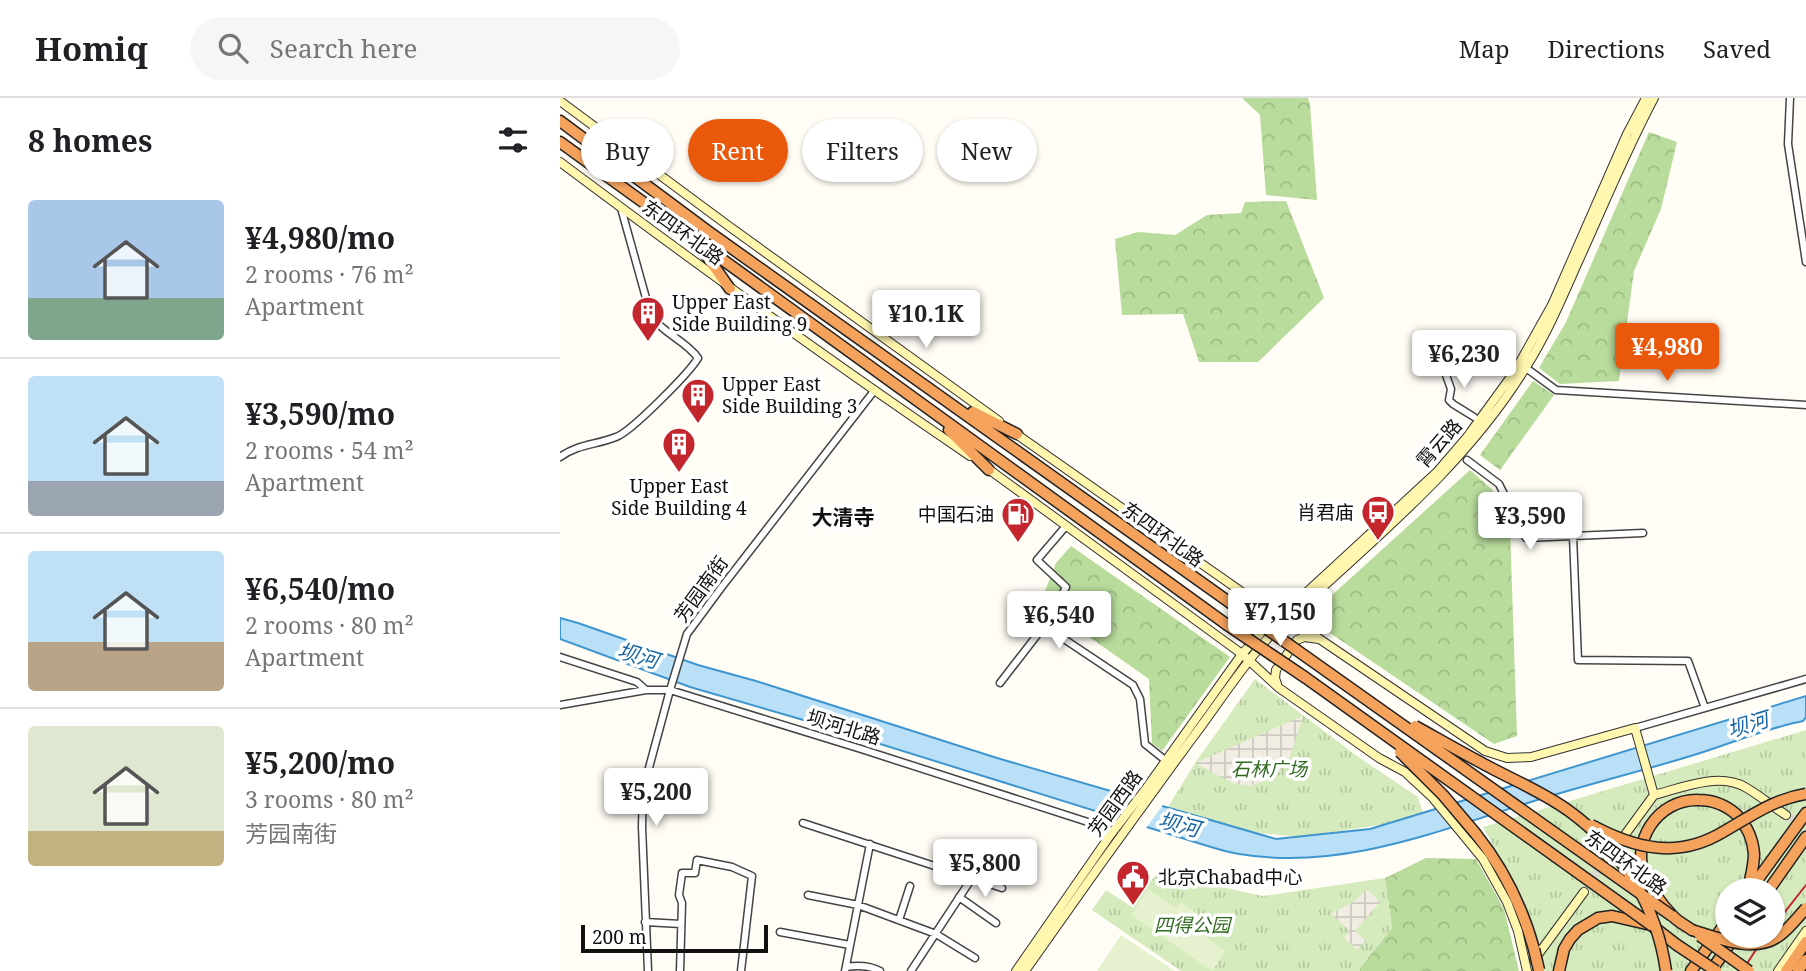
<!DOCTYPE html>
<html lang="en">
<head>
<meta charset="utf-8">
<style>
	:root { --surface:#fff; --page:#f6f6f6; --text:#202124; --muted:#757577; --line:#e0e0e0; --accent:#ea580c }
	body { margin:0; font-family:"Noto Serif","Noto Sans SC",serif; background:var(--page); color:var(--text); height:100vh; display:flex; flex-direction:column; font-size:26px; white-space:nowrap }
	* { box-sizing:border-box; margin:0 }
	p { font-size:23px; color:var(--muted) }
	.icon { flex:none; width:38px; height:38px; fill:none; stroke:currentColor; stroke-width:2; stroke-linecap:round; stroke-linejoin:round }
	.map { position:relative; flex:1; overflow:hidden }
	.side { display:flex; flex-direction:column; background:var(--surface); width:560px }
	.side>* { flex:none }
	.banner { position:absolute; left:21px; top:21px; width:665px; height:63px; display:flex; gap:14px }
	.controls { position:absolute; left:1155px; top:780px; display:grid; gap:14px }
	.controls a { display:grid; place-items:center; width:70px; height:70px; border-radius:50%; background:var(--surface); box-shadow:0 2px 5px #0004; font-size:35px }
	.scale { position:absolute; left:21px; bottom:18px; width:187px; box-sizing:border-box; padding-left:7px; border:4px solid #111; border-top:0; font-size:19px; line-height:24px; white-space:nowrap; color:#111; -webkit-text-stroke:5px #fff; paint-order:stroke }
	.price { position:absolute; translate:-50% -60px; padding:0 16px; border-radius:7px; background:#fff; color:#222; font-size:23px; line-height:46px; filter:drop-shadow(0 2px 4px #0008) }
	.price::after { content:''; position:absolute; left:50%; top:42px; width:21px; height:16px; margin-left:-10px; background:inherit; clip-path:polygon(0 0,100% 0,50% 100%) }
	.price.selected { background:var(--accent); color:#fff }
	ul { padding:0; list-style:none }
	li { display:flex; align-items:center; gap:21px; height:175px; padding:0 28px }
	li+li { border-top:2px solid var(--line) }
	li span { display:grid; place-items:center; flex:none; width:196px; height:140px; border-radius:7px; color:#555 }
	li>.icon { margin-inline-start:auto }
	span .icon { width:84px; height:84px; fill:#fffc; stroke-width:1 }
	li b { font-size:30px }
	h2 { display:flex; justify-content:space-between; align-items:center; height:84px; padding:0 28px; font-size:30px }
	.pill { padding:0 24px; border-radius:32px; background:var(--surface); box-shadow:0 2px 5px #0004; font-size:24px; line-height:63px }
	.pill.selected { background:var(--accent); color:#fff }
	header { display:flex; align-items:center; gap:42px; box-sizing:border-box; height:98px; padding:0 35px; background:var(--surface); border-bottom:2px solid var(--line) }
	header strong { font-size:33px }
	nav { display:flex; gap:38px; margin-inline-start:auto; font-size:24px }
	.search { width:490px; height:63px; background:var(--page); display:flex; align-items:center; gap:18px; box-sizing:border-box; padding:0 24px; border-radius:38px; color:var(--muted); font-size:26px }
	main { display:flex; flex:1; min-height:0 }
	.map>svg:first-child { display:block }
	.forest { fill:url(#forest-crowns) }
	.park { fill:url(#park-tufts); fill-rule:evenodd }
	.pitch { fill:#e6f2cf }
	.plaza { fill:url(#plaza-grid) }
	.water { fill:#b9e0f7; stroke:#3f96cf; stroke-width:2 }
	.pier { fill:#fffdf5 }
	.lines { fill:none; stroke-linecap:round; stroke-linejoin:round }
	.secondary-tunnel { stroke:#dbdad3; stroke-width:8; stroke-dasharray:8 4; stroke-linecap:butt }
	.street-casing { stroke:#444; stroke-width:9 }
	.secondary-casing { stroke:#333; stroke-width:10 }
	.highway-casing { stroke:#222; stroke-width:13 }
	.street { stroke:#fff; stroke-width:6 }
	.secondary { stroke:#fff6b0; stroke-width:8 }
	.highway { stroke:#f5a25d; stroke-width:10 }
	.rail { stroke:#c4262e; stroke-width:2 }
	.highway-bridge-casing { stroke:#222; stroke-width:13; stroke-linecap:butt }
	.highway-bridge { stroke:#f5a25d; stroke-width:10 }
	.labels { text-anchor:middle; stroke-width:7; stroke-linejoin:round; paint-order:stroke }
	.street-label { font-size:19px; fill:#111; stroke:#fff }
	.poi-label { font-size:19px; fill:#111; stroke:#fff; text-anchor:start }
	.park-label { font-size:19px; font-style:italic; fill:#2f6b1f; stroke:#fff }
	.neighbourhood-label { font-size:21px; font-weight:bold; fill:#111; stroke:#fff }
	.water-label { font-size:21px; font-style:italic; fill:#1768a6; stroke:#fff }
</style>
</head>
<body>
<header>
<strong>Homiq</strong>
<div class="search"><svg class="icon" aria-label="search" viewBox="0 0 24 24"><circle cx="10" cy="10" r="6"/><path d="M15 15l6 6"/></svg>Search here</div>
<nav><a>Map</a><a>Directions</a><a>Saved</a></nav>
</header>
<main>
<section class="side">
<h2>8 homes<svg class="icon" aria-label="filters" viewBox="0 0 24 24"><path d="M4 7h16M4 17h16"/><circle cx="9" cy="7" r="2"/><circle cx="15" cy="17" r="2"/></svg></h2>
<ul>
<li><span style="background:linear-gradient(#a9c7e8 70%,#7fa58c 0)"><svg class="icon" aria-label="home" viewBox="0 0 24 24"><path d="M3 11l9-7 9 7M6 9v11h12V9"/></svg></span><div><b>¥4,980/mo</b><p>2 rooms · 76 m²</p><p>Apartment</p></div></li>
<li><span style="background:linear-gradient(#bfe0f5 75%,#9aa5b1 0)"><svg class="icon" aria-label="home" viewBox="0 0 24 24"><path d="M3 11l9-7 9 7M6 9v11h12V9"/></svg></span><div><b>¥3,590/mo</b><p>2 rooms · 54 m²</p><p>Apartment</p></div></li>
<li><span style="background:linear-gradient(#bfe0f5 65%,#b9a48a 0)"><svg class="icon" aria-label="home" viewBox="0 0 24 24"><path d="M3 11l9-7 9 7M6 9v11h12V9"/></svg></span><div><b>¥6,540/mo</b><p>2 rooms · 80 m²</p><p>Apartment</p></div></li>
<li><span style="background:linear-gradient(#dfe7d0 75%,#c2b280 0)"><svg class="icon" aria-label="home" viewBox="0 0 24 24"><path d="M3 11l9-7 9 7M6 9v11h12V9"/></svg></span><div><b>¥5,200/mo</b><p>3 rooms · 80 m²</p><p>芳园南街</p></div></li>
</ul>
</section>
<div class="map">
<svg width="1246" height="873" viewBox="0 0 1246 873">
	<defs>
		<pattern id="forest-crowns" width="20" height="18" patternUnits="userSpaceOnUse" patternTransform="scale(1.75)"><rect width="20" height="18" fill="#b9dc9c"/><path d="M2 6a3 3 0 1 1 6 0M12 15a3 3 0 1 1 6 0" fill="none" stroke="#9ebc85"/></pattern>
		<pattern id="park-tufts" width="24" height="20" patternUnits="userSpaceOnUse" patternTransform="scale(1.75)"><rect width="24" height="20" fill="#d5ebbd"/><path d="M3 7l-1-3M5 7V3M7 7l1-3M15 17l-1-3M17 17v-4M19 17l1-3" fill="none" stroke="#b6c8a1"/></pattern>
		<pattern id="plaza-grid" width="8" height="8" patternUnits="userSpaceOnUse" patternTransform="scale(1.75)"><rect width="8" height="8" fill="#f1ede2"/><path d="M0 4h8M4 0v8" fill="none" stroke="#cecac1"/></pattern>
	</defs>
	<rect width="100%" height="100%" fill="#fffdf5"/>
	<path class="forest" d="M682,0H748L750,6L757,102L706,97L700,17Z
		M1089,34L1117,44L1101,111L1074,173L1059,283L1000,286L979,270L1006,224Z
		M726,103L764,200L698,264H639L623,216L562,217L555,141L578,134L615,137L647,117L681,115L685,104Z
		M973,283L994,297L940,372L920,357Z
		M910,372L932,391L950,429L957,638L934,646L764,531L761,507Z
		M511,448L670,559L602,653L592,645L589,581L505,522L483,498L496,465Z
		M866,760L916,761L944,811L959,873H800L799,871L832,830L825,780Z"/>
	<path class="park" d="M695,581L797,658L858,699L863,715L825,726L741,739L680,733L605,714L635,665Z
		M1246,632V873H983L979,844L959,793L923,729ZM1167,793H1213V838H1167Z
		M597,775L703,798L825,780L832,830L799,871L800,873H621L532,812L546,792L572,809Z"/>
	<path class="pitch" d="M588,791L616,810L621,804L641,818L633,830L666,853L652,873L571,817Z
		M561,837L615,873H537Z"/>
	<path class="plaza" d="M743,618L729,661L714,679L690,688L672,685L635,665Z
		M807,791L820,804L795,833L806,843L797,851L784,840L790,833L771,816L795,803Z"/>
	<path class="water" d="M0,520L18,525L138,567L196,583L437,660L716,741L810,731L1246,598V619L1243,623C1207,630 1172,645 1137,656C1083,673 1028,686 974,703C877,733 782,773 679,756C665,754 651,749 638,745L240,621L130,589L0,541Z"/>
	<path class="pier" d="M571,694L605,704L584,733L550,722Z"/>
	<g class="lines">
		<path class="secondary-tunnel" d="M1226,717L1246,731
			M1027,788L1044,765"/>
		<defs>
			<path id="street" d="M1230,0L1228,46L1246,164
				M966,270L996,292L1246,307
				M914,319L893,306L889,302L891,291L886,277V268C897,264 907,265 918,259L947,271
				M0,359C18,346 36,347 56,339C71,334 130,274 138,260C126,243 104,236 91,218L61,110
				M907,362L939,386L966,440L1083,435
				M506,428L477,462L506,489L491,519L498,537L573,587L580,601L585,646L605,662
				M1013,438L1018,562L1128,563L1145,610
				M0,559L77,584L86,592
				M440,585L491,519
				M0,607L86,592H110L301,651L534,726L548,741
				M1075,630L1246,581
				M243,725L442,790
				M248,797L298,807L376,836L415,860
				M399,799L436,825
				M339,822L350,788
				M85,824L121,826
				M220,834L290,847
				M286,869C298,867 309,867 320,873
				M88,873L82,729L83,692L110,592L127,536L161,490L314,293
				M120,873L122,805L119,797L122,775H135L137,762L172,769L192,778L181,873
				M285,873L310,746
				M351,873L412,780"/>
			<path id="secondary" d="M0,3L170,129L439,323
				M0,64C135,165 271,264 410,358
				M452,333L716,518L727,519L925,653L947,660L971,659L1075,630L1094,697
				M427,370L682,556L719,590L819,660L845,674L872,699L923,761L947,804L958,833L967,873
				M717,586L715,580L716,572L737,542L744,539L759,541
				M1048,760L1094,697C1121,690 1158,674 1185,689C1199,697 1212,708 1226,717
				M974,862L1024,794
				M456,873L551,736L585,692L682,556L716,518L734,506L877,374L907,339L955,273L992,207L1067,36L1086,0
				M465,873C523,790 582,708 642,627C669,590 704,536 741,509C821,435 908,364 966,269C987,236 1002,200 1018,164C1043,109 1066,53 1094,0
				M1218,873L1246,833"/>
			<path id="highway" d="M0,23L149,134L676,509
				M0,44L666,526
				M144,154L170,191
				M413,314L457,336
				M389,332L429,372
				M916,736C944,771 962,808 974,851
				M1190,792L1246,715
				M1208,793L1246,739
				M1132,832C1125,827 1116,823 1111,816C1103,808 1091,791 1086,781C1069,744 1098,701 1138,702C1153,702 1166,707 1177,717C1187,728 1193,741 1194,756C1194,768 1190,781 1188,793
				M999,873L1004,851L1010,841L1018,832L1038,820L1052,818L1091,827L1117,847
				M1131,873L1167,823
				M1151,873L1175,838
				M1226,873L1246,844
				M1238,873L1246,862"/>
		</defs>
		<use href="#street" class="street-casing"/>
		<use href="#secondary" class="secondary-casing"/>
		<use href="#highway" class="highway-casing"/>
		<use href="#street" class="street"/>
		<use href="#secondary" class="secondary"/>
		<use href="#highway" class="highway"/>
		<path class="rail" d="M1213,829L1246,787
			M1182,873L1205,838"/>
		<defs>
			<path id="highway-bridge" d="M676,509C821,612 967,714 1112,818
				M666,526L746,580L1091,827
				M855,628C882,643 908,658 935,672C960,685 986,696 1009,713C1062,751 1097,809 1106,873
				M840,654L883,697L916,736
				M1031,727C1076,751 1118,761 1163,734C1191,718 1214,701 1246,696
				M1132,832C1158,840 1194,856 1219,838C1229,831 1238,819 1246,810
				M1140,838L1189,873
				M1117,847L1156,873
				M974,851L979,872"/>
		</defs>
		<use href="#highway-bridge" class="highway-bridge-casing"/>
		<use href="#highway-bridge" class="highway-bridge"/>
	</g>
	<defs>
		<symbol id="building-pin" viewBox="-11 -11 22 30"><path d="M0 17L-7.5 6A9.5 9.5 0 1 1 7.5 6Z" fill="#c4262e" stroke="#fff"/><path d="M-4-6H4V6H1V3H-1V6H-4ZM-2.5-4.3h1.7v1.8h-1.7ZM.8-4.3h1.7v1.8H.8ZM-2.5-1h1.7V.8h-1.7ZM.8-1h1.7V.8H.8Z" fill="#fff"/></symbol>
		<symbol id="bus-pin" viewBox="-11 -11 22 30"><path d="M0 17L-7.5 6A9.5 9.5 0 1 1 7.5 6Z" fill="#c4262e" stroke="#fff"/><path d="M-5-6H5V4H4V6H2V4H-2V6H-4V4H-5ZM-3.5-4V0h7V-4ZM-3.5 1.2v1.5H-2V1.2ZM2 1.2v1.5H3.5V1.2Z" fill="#fff"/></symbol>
		<symbol id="fuel-pin" viewBox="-11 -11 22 30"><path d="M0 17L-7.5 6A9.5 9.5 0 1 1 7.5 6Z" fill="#c4262e" stroke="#fff"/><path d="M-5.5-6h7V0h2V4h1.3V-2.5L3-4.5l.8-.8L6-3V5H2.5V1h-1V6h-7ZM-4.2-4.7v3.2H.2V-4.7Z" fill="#fff"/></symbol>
		<symbol id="civic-pin" viewBox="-11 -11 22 30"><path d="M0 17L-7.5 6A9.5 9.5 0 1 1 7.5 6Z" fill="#c4262e" stroke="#fff"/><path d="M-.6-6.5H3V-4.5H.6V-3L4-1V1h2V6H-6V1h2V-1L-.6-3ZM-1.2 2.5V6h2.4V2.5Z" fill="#fff"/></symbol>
	</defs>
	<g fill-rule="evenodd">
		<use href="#building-pin" x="69" y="196" width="38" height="52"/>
		<use href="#building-pin" x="119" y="278" width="38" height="52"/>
		<use href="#building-pin" x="100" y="327" width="38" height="52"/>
		<use href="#bus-pin" x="799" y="395" width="38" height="52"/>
		<use href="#fuel-pin" x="439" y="397" width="38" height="52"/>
		<use href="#civic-pin" x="554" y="760" width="38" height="52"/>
	</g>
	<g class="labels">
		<g class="street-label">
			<text transform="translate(123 134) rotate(36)" y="7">东四环北路</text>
			<text transform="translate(879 345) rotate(-49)" y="7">霄云路</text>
			<text transform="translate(603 436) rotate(36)" y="7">东四环北路</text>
			<text transform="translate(141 491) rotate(-54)" y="7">芳园南街</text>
			<text transform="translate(284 629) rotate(17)" y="7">坝河北路</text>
			<text transform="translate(555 705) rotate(-54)" y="7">芳园西路</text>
			<text transform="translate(1066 764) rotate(36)" y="7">东四环北路</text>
		</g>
		<g class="poi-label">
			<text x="112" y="211">Upper East<tspan x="112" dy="22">Side Building 9</tspan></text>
			<text x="162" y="293">Upper East<tspan x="162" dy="22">Side Building 3</tspan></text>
			<text x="119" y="395" text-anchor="middle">Upper East<tspan x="119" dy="22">Side Building 4</tspan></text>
			<text x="794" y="421" text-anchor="end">肖君庙</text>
			<text x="434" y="423" text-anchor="end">中国石油</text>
			<text x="598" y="786">北京Chabad中心</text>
		</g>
		<g class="park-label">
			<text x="709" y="678">石林广场</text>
			<text x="632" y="834">四得公园</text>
		</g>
		<g class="neighbourhood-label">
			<text x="283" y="427">大清寺</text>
		</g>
		<g class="water-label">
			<text transform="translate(78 558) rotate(16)" y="7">坝河</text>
			<text transform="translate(1188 627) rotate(-17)" y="7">坝河</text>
			<text transform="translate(619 727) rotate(14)" y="7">坝河</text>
		</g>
	</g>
</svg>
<div class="controls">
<a><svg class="icon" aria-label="layers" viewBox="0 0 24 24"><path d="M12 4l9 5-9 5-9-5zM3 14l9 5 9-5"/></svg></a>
</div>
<div class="scale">200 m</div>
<b class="price" style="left:366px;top:252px">¥10.1K</b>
<b class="price selected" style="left:1107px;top:285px">¥4,980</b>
<b class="price" style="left:904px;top:292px">¥6,230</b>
<b class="price" style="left:970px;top:454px">¥3,590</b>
<b class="price" style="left:720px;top:550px">¥7,150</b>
<b class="price" style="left:499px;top:553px">¥6,540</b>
<b class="price" style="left:96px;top:730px">¥5,200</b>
<b class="price" style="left:425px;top:801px">¥5,800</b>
<div class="banner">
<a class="pill">Buy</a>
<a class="pill selected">Rent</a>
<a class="pill">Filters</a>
<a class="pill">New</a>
</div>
</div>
</main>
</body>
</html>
